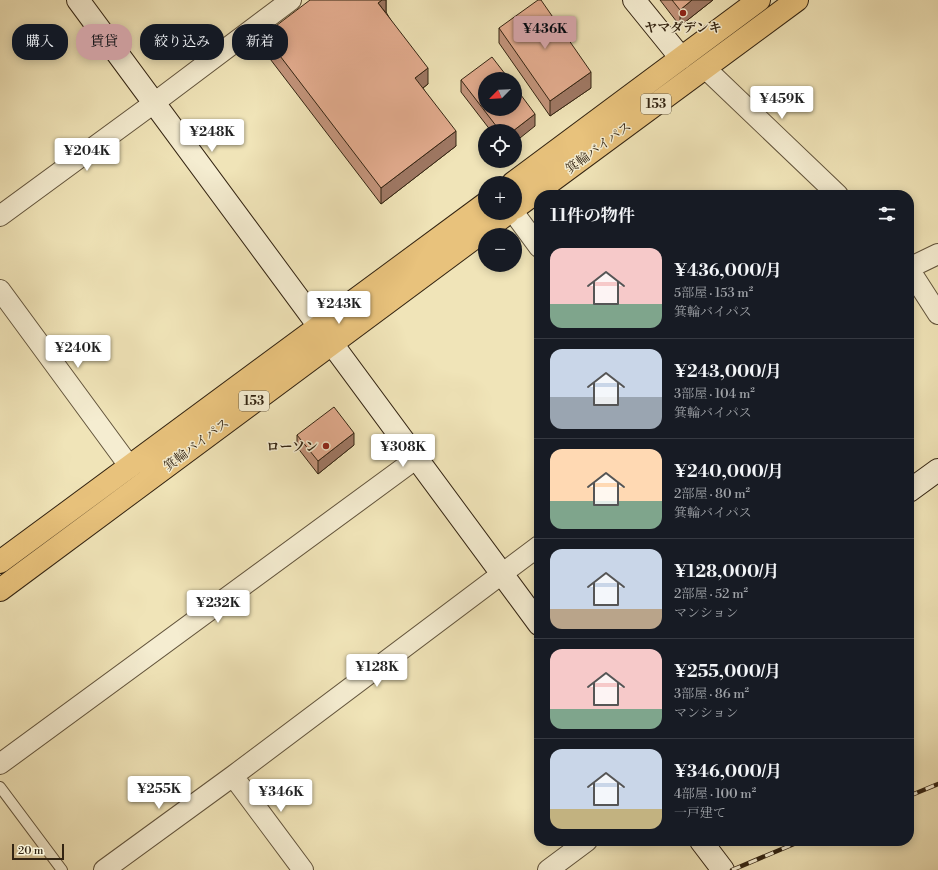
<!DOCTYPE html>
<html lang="ja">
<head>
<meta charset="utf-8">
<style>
	:root { --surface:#171b24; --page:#20242c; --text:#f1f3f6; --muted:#9ea1a6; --line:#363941; --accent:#c59692 }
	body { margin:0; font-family:"Libre Bodoni","Noto Serif JP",serif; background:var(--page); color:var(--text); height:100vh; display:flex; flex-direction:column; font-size:15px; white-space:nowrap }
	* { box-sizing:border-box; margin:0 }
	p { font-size:13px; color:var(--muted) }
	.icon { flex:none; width:22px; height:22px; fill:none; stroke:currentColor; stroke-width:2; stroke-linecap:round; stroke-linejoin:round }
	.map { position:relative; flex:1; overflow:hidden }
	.drawer { position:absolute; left:534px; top:190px; width:380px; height:656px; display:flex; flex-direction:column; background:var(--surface); border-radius:16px; box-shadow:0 2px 10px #0003 }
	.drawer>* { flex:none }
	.banner { position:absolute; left:12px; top:24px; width:380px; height:36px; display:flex; gap:8px }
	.needle { width:26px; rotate:246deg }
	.controls { position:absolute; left:478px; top:72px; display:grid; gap:8px }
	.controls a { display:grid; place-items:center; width:44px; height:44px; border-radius:50%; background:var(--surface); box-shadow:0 2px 10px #0003; font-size:20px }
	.scale { position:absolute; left:12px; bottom:10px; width:52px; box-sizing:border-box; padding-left:4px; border:2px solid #332412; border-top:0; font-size:11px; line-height:14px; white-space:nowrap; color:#332412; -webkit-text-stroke:3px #f5edd1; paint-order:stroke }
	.price { position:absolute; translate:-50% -34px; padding:0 9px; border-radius:4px; background:#fff; color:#222; font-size:13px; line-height:26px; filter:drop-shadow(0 1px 2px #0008) }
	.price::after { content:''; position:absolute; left:50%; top:24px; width:12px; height:9px; margin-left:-6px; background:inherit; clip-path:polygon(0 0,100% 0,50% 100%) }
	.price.active { background:var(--accent); color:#111 }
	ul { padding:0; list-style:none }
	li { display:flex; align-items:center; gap:12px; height:100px; padding:0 16px }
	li+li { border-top:1px solid var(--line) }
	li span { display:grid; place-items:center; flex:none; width:112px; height:80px; border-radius:12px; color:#555 }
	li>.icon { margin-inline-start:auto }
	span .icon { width:48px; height:48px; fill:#fffc; stroke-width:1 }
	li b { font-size:17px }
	h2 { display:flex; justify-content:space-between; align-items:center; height:48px; padding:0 16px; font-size:17px }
	.chip { padding:0 14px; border-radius:16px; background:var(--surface); box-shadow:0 2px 10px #0003; font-size:14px; line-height:36px }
	.chip.active { background:var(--accent); color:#111 }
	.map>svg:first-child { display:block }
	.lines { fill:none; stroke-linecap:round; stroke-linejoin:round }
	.lane-casing { stroke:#62543c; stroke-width:12 }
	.street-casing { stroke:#62543c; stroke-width:22 }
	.secondary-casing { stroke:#332412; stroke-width:24 }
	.highway-casing { stroke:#332412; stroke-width:24 }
	.lane { stroke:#f5edd1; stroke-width:10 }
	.street { stroke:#f5edd1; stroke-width:20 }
	.secondary { stroke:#f5edd1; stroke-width:22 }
	.highway { stroke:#e8c27c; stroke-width:22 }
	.rail-casing { stroke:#332412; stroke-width:4.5 }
	.rail { stroke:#f5edd1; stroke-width:3; stroke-dasharray:9; stroke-linecap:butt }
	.wall { fill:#c3947b; stroke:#332412 }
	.shaded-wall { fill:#9f7864; stroke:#332412 }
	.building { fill:#e3ac8f; stroke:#332412 }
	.poi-dot { fill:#8f2418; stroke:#f5edd1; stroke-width:1.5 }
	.labels { text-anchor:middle; stroke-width:3; stroke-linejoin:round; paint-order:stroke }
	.shield { fill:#f5edd1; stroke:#6d604b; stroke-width:1 }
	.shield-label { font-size:12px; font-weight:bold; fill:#332412 }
	.poi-label { font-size:13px; font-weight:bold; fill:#332412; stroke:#f5edd1 }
	.street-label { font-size:13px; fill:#332412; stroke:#f5edd1 }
</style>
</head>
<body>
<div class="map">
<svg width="938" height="870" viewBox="0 0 938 870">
	<rect width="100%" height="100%" fill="#f0e4b8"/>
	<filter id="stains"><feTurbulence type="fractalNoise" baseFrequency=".005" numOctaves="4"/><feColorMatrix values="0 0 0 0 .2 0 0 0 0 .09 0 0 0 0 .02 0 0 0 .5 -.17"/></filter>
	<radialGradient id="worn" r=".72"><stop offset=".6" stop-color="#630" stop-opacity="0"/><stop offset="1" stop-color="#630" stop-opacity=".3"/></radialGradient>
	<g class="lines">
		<defs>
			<path id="lane" d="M0,787L62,870"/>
			<path id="street" d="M705,68L838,195
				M514,213L539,247
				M0,216L154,103L291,0
				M909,268L938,254
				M909,269L938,314
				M0,290L130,467
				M0,764L417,458
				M233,776L303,870
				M104,870L233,776L539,546
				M548,870L587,841"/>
			<path id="secondary" d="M78,0L539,624
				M634,0L681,58
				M909,491L938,470
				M701,841L723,870"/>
			<path id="highway" d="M513,183L759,0
				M515,208L797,0
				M0,562L485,204
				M0,590L508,213"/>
		</defs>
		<use href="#lane" class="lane-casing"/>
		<use href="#street" class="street-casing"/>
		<use href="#secondary" class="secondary-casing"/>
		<use href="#highway" class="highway-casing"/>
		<use href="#lane" class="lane"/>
		<use href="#street" class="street"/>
		<use href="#secondary" class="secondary"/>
		<use href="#highway" class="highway"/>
		<defs>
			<path id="rail" d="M909,796L938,784
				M732,870L801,841"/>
		</defs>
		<use href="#rail" class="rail-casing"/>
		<use href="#rail" class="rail"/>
	</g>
	<path class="wall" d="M386,0V12L428,84L423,88L456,146L381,204L264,51V35Z
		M660,0H713L680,26Z
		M499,28L591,88L550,116L499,43Z
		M461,80L535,126L515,131H491L461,92Z
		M297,435L354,445L318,474L297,447Z"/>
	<path class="shaded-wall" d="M382,0H386V13L378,3Z
		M692,0H713L680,26V10Z
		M428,68V84L415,94V78Z
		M591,72V88L550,116V101Z
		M535,114V126L515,142V131H513Z
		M456,131V146L381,204V188Z
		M354,433V445L318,474V461Z"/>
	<path class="building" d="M310,0H382L378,3L428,68L415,78L456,131L381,188L264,35Z
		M538,0H541L591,72L550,101L499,28Z
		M672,0H692L680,10Z
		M492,57L509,79H485V109H515V87L535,114L513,131H500L461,80Z
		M334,407L354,433L318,461L297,435Z"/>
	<g class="poi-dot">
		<circle cx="683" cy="13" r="4"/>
		<circle cx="326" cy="446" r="4"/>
	</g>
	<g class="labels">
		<g class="shield">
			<rect x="641" y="94" width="30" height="20" rx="3"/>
			<rect x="239" y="391" width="30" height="20" rx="3"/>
		</g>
		<g class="shield-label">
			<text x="656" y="108">153</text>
			<text x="254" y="405">153</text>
		</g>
		<g class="poi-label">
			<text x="683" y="32">ヤマダデンキ</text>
			<text x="318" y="451" text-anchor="end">ローソン</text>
		</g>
		<g class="street-label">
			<text transform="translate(598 147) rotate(-36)" y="5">箕輪バイパス</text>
			<text transform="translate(196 444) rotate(-37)" y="5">箕輪バイパス</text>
		</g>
	</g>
	<rect width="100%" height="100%" filter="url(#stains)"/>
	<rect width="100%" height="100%" fill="url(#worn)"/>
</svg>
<div class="controls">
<a><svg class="needle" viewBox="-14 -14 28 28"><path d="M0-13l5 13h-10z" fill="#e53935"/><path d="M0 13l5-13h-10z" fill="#9ea1a6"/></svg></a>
<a><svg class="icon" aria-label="locate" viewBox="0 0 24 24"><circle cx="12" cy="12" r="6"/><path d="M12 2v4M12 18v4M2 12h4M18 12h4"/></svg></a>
<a>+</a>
<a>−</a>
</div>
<div class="scale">20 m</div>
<b class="price active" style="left:545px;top:50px">¥436K</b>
<b class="price" style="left:782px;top:120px">¥459K</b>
<b class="price" style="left:212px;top:153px">¥248K</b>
<b class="price" style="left:87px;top:172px">¥204K</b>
<b class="price" style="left:339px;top:325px">¥243K</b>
<b class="price" style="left:78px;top:369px">¥240K</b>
<b class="price" style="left:403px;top:468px">¥308K</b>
<b class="price" style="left:218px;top:624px">¥232K</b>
<b class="price" style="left:377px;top:688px">¥128K</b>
<b class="price" style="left:159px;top:810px">¥255K</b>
<b class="price" style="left:281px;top:813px">¥346K</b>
<div class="banner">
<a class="chip">購入</a>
<a class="chip active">賃貸</a>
<a class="chip">絞り込み</a>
<a class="chip">新着</a>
</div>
<section class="drawer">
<h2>11件の物件<svg class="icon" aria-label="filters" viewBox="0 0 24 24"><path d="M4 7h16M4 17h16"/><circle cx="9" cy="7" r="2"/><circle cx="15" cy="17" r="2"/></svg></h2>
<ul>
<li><span style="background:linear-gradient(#f6c9c9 70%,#7fa58c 0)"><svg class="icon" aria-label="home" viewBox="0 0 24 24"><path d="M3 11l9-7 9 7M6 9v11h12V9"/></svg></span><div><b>¥436,000/月</b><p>5部屋 · 153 m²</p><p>箕輪バイパス</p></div></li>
<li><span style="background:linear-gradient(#c9d6e8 60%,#9aa5b1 0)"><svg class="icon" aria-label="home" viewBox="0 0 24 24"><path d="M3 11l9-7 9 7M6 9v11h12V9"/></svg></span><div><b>¥243,000/月</b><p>3部屋 · 104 m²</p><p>箕輪バイパス</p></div></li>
<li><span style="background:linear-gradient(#ffd9b3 65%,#7fa58c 0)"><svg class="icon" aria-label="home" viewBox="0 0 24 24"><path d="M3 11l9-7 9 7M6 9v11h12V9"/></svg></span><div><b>¥240,000/月</b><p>2部屋 · 80 m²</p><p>箕輪バイパス</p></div></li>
<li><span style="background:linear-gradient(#c9d6e8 75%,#b9a48a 0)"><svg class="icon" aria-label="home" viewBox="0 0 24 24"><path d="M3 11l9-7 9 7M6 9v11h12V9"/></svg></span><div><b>¥128,000/月</b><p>2部屋 · 52 m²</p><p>マンション</p></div></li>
<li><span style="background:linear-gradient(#f6c9c9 75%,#7fa58c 0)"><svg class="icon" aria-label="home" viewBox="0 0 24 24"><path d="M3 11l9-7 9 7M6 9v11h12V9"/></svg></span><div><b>¥255,000/月</b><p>3部屋 · 86 m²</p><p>マンション</p></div></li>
<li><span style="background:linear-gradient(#c9d6e8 75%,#c2b280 0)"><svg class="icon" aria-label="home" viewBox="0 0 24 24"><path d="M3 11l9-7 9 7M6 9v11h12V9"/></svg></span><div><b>¥346,000/月</b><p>4部屋 · 100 m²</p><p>一戸建て</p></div></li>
</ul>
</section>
</div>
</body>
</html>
